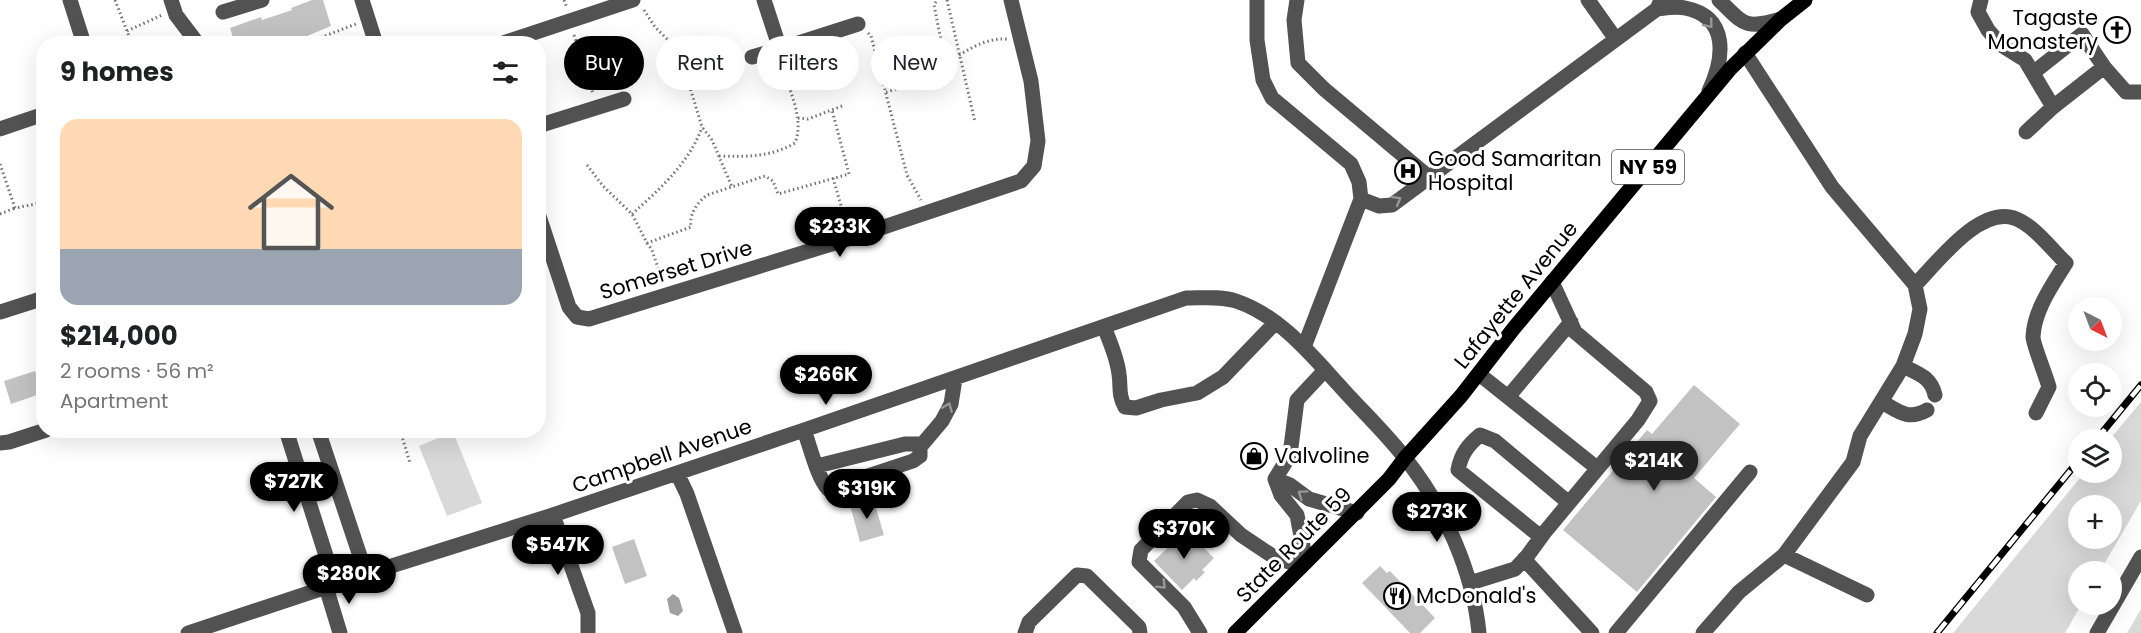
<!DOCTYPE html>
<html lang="en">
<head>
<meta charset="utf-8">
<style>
	:root { --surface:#fff; --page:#f6f6f6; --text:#202124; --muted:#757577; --accent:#000 }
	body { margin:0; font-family:Poppins,sans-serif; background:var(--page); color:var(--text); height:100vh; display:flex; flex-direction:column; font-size:22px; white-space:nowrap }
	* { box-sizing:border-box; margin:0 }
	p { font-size:20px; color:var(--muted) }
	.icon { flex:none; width:33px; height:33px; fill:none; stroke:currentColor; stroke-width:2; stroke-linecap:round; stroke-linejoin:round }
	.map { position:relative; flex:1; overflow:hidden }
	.side { position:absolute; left:36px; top:36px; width:510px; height:402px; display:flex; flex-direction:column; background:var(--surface); border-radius:24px; box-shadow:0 6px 24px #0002 }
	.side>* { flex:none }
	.guide { position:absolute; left:564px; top:36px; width:570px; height:54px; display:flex; gap:12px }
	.needle { width:39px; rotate:138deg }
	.buttons { position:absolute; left:2068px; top:297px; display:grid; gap:12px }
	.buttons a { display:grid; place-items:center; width:54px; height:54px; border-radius:50%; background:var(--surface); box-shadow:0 6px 24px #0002; font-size:30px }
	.price { position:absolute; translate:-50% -51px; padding:0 14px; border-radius:21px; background:var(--accent); color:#fff; font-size:20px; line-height:39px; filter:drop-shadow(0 2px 3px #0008) }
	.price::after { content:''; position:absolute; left:50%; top:36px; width:18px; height:14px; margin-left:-9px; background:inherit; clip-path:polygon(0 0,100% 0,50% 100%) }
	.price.current { background:#222; color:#fff }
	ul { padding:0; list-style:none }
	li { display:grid; align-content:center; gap:12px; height:318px; padding:0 24px }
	li span { display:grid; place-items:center; height:186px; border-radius:18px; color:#555 }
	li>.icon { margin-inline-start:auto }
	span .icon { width:108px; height:108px; fill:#fffc; stroke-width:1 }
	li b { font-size:26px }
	h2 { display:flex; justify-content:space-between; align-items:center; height:72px; padding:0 24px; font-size:26px }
	.pill { padding:0 21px; border-radius:27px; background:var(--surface); box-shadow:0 6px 24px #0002; font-size:21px; line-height:54px }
	.pill.current { background:var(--accent); color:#fff }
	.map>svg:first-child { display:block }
	.green { fill:#d9d9d9; fill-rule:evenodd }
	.water { fill:#a0a0a0 }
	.building { fill:#c2c2c2 }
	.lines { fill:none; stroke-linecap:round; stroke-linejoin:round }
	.path { stroke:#747474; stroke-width:3; stroke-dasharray:1.5 3; stroke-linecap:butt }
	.minor { stroke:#525252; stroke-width:15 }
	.major { stroke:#000; stroke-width:15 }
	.rail-casing { stroke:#000; stroke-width:7 }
	.rail { stroke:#fff; stroke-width:4.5; stroke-dasharray:14; stroke-linecap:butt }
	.oneway { stroke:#979797 }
	.labels { text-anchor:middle; stroke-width:6; stroke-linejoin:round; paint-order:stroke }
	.shield { fill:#fff; stroke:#4c4c4c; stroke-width:1.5 }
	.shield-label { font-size:20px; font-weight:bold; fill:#000 }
	.poi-label { font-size:21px; fill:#000; stroke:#fff; text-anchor:start }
	.street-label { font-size:21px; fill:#000; stroke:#fff }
</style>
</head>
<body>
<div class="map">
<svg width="2141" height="633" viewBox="0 0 2141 633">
	<rect width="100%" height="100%" fill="#fff"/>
	<path class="green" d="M2141,402V501L2100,571L2079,572V604L2081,605L2065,633H1953L2084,473L2112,472V440L2110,439ZM2079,506H2112V538H2079Z
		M453,432L482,503L447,516L419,446Z
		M2141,609V633H2127Z"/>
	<path class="water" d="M673,594L679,598L683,611L678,616L670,613L667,599Z"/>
	<path class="building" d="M312,0H323L331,26L288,44H235L230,28L261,17L262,20L292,10L291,8Z
		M35,371L43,393L11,404L4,381Z
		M1694,385L1740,424L1694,478L1716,497L1637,592L1563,530L1647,430L1652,434Z
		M873,498L884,535L860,542L850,505Z
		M1186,530L1214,558L1202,570L1205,572L1196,581L1194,578L1182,590L1154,561Z
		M634,539L647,576L625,584L612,547Z
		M1380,566L1387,573L1390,571L1435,618L1420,633H1410L1362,583Z"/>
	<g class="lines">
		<path class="path" d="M115,0L132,44
			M564,0L567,8
			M947,0L975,122
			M644,10L655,27L679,51L702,127L712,140L732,187
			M127,31L162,15
			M868,33L871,36L907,175L921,200
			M574,35L593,94
			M304,44L356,24
			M959,55C975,46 988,38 1007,39
			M886,92L945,75L946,66L934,5L937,0
			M798,118L808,119L842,106
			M719,156C747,157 771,157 795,143C805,118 788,87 780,63
			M0,164L15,208L36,204L44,205
			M587,165L603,186L632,214L647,243L691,227C689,214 697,203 707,195L765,176L773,181L778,194L849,174L832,110
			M833,178L847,226
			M0,214L15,208
			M632,214C659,190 690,162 702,127
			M647,243L652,250L663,283
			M400,430L410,463"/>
		<path class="minor" d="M70,0L84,44
			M171,0L176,15L198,44
			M362,0L376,44
			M764,0L780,49L858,24
			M1257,0V40L1263,80L1272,98L1351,164L1359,182L1361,199L1304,347
			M1297,0L1294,20L1298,63L1324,89L1430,178
			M1588,0L1615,38
			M1719,0C1744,24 1744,30 1781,19
			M1981,0L1978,12L1988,30L2001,45L2025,60L2053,107L2026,132
			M1657,9C1665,8 1676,6 1685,8C1730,17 1724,59 1709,91
			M223,12L262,0
			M500,44L633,0
			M752,57L780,49
			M2104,67L2126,92H2141
			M2033,73L2082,34L2104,67L2053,107
			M538,126L624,99
			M0,129L44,114
			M1361,199L1379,206L1392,205L1657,9L1661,0
			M538,213L569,307L577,317L589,319L851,238L1021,181L1034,166L1038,141L1031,81L1011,0
			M1915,285C1937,263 1978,207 2014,218C2034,225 2051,249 2066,263C2053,284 2034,310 2033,337C2033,344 2046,376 2049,387L2036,413
			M0,312L44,298
			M1104,327C1110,342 1117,357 1119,374C1121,387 1118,395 1125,407L1136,408L1161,400L1197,393L1223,377L1275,323
			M1903,366C1919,374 1931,377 1935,395
			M1479,374L1597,468
			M1508,397L1571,322
			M1882,402C1898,411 1908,421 1927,410
			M286,430L335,584
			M318,430L366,574
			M804,430C810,446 817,477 828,489L913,461L920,456V447L918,444H905L817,466
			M0,443L9,442L46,430
			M920,447L942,421L951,404L955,379
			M677,473L687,494L735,633
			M1275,479L1290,455L1297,400L1325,370
			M553,515L588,613V633
			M1541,537L1458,470C1461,454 1468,445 1480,435L1495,441L1569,503
			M1784,555L1867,595
			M1524,559L1592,633
			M1306,562L1297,515L1281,495L1275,479L1290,485L1309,499L1357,513
			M1470,583L1515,569L1528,555L1544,533L1638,420L1650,401L1646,392L1575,332L1552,282
			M326,587L340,633
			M188,633L366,574L553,515L804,430L1186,298C1202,298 1221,296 1236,301C1278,315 1309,352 1338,384C1360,409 1385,432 1405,458C1444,507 1473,571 1479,633
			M1025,633L1029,622L1077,575L1087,576L1139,627L1140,633
			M1200,633L1184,607L1139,562L1141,550L1188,502L1197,500L1210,506L1241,535L1274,557L1302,566
			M1616,633L1750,472
			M1703,633L1739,592L1784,555L1853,462L1860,436L1903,366L1915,334L1920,309L1915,285L1832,187L1745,53
			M2097,633L2141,557"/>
		<path class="major" d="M1235,633L1389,479L1405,458L1461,396L1514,328L1730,69L1781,19L1805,0"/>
		<defs>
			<path id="rail" d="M2096,440L2141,385
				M1937,633L2079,460"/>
		</defs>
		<use href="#rail" class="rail-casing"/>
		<use href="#rail" class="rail"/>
	</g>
	<defs><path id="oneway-chevron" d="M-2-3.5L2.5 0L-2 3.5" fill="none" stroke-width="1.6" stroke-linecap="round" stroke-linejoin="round" transform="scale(1.5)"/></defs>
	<g class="oneway">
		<use href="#oneway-chevron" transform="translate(1709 24) rotate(51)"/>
		<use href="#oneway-chevron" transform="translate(1397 200) rotate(-30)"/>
		<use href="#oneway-chevron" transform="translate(948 407) rotate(-68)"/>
		<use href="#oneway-chevron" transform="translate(1302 494) rotate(-145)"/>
		<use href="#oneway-chevron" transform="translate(1162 585) rotate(45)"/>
	</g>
	<defs>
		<symbol id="church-ring" viewBox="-11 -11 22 22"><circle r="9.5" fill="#fff" stroke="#000" stroke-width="1.5"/><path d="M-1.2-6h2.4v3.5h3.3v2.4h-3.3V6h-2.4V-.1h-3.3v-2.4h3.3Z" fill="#000"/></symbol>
		<symbol id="hospital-ring" viewBox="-11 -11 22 22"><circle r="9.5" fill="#fff" stroke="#000" stroke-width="1.5"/><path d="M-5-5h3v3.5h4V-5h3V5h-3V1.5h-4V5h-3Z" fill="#000"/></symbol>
		<symbol id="shop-ring" viewBox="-11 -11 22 22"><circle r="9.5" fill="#fff" stroke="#000" stroke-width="1.5"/><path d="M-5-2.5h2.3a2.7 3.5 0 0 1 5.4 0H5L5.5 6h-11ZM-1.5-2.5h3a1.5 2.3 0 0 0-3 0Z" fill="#000"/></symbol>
		<symbol id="restaurant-ring" viewBox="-11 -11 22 22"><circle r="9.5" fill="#fff" stroke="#000" stroke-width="1.5"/><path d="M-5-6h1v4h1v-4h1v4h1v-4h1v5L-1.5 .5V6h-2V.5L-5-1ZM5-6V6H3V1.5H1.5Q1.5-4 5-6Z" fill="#000"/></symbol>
	</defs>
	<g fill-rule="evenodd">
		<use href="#church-ring" x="2102" y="15" width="30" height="30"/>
		<use href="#hospital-ring" x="1393" y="156" width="30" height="30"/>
		<use href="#shop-ring" x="1239" y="441" width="30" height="30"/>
		<use href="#restaurant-ring" x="1382" y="581" width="30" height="30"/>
	</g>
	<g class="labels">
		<rect class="shield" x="1612" y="150" width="72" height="34" rx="4.5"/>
		<g class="shield-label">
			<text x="1648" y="174">NY 59</text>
		</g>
		<g class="poi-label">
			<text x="2098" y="25" text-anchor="end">Tagaste<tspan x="2098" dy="24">Monastery</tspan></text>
			<text x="1428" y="166">Good Samaritan<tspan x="1428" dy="24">Hospital</tspan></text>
			<text x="1274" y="463">Valvoline</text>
			<text x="1416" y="603">McDonald's</text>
		</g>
		<g class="street-label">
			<text transform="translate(676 270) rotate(-17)" y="7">Somerset Drive</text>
			<text transform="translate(1516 295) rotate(-51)" y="7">Lafayette Avenue</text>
			<text transform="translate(662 456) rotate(-19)" y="7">Campbell Avenue</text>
			<text transform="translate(1294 545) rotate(-45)" y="7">State Route 59</text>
		</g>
	</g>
</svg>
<div class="buttons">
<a><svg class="needle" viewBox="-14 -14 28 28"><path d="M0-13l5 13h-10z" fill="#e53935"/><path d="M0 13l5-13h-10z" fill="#757577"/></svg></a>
<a><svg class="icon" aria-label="locate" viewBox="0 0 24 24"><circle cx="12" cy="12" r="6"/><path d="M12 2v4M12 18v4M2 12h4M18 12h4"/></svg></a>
<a><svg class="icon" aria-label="layers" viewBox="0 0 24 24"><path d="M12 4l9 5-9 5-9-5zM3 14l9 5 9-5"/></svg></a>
<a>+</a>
<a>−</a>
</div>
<b class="price" style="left:840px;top:258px">$233K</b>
<b class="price" style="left:826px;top:406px">$266K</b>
<b class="price current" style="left:1654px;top:492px">$214K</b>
<b class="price" style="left:294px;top:513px">$727K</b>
<b class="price" style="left:867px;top:520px">$319K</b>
<b class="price" style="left:1437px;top:543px">$273K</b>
<b class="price" style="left:1184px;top:560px">$370K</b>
<b class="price" style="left:558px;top:576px">$547K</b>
<b class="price" style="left:349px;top:605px">$280K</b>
<div class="guide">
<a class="pill current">Buy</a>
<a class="pill">Rent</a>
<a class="pill">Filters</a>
<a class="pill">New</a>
</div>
<section class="side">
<h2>9 homes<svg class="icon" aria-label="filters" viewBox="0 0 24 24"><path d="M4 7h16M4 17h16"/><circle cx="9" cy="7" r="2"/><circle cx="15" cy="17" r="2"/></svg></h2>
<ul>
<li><span style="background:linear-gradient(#ffd9b3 70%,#9aa5b1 0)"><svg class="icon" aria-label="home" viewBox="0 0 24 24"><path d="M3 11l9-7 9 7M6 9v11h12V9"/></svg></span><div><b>$214,000</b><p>2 rooms · 56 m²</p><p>Apartment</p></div></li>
</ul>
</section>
</div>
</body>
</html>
